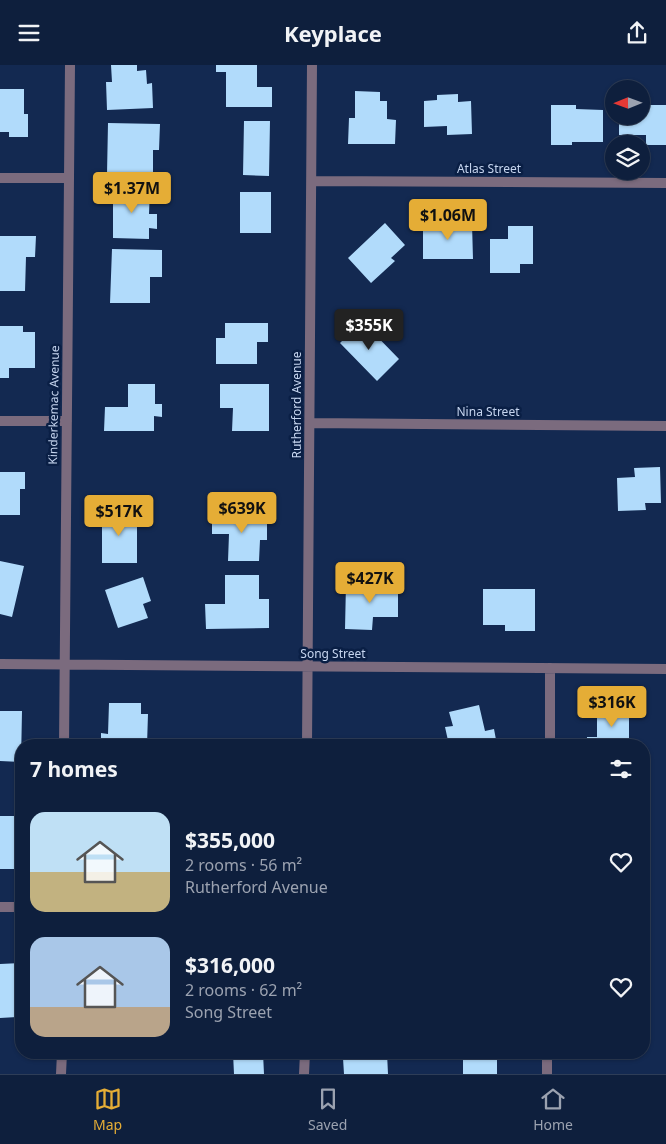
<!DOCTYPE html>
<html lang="en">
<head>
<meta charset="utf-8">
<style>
	:root { --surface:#0e1f3d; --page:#1c2c48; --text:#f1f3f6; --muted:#9ba2b0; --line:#2e3d57; --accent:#e5ad36 }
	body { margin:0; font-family:"Noto Sans",sans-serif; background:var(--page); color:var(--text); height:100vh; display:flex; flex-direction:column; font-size:19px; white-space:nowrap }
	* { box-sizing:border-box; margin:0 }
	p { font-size:16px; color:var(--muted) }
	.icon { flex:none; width:28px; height:28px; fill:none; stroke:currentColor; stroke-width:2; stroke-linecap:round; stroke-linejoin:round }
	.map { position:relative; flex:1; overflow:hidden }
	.sheet { position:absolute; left:15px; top:674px; width:635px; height:320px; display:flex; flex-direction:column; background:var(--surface); border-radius:20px; box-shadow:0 1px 4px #0004,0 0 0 1px var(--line) }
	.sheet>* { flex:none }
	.needle { width:32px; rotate:269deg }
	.buttons { position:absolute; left:605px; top:15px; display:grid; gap:10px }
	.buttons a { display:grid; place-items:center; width:45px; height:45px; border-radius:50%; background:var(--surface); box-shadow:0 1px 4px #0004,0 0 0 1px var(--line); font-size:25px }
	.price { position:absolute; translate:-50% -42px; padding:0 11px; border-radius:5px; background:var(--accent); color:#111; font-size:16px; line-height:32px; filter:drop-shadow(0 1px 2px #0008) }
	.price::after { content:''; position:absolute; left:50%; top:30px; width:15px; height:11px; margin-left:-8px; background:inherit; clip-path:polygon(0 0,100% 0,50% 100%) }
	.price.selected { background:#222; color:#fff }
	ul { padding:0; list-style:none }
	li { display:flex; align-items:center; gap:15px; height:125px; padding:0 15px }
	li span { display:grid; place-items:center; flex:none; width:140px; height:100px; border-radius:15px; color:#555 }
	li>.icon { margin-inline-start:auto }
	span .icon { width:60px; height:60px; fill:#fffc; stroke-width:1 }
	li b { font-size:21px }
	h2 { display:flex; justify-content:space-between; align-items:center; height:60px; padding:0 15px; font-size:21px }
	header { display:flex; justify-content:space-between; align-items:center; height:65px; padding:0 15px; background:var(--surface); font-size:22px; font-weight:700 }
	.tabs { display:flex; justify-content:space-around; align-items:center; height:70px; border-top:1px solid var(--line); background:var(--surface); font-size:14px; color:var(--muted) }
	.tabs a { display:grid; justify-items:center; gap:2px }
	.tabs .selected { color:var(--accent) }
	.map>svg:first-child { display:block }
	.building { fill:#b1dbfb }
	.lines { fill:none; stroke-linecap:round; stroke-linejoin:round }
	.street { stroke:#7b6b7e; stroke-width:10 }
	.labels { text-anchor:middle; stroke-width:5; stroke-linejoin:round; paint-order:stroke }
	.street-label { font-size:12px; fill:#c6d5ef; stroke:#0a1f45 }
</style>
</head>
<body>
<header><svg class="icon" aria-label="menu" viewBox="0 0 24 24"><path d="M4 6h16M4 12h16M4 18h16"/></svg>Keyplace<svg class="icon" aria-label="share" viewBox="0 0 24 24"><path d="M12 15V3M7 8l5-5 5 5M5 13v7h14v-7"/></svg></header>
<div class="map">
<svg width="666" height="1009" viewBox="0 0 666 1009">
	<rect width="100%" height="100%" fill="#132951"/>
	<path class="building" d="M111,0H137V6L146,5L147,19L152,18L153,43L107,45L106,17H112Z
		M216,0H257V22H272V42H226V7H216Z
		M0,24H24V49H28V72H9V67H0Z
		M355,26L380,27V36H387V54L396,55L395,79H348L349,53H355Z
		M458,29V37L471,36L472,69L447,70V61L424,62V36L437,35V30Z
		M551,40H576V44L603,45V77H572V80H551Z
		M641,40H666V80H646V70H619V51H641Z
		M244,56H270L269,111L243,110Z
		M108,58L160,59L159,85H153V109H107Z
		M113,123H150L149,149H157V164L149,163V174L113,173Z
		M240,127H271V168H240Z
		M385,158L405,180L391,193L395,196L371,218L348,193Z
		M423,158H472L473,194H423Z
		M508,161H533V199H520V208H490V174H508Z
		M0,171H36L35,192H26L25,226H0Z
		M112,184L162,185V212H150V238H110Z
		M362,256L399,294L377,316L340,278Z
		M225,258H268V277H257V299H216V273H225Z
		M0,261H23V267H35V303H9V313H0Z
		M128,319H155V339H162V352L154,351V366H104L105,342H128Z
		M220,319H269V366H232L233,343H220Z
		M660,402L661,438H645L646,445L618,446L617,413L635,412L634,403Z
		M0,407H25V424H20V450H0Z
		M102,446H137V498H102Z
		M212,449H267V475H260L259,496H228L229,469H212Z
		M0,496L24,501L12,552L0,549Z
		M225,510H259V534H269V563L206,564L205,539H225Z
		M143,512L151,536L143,539L148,553L118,563L105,525Z
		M346,518L398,519V552H373L372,565L345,564Z
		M483,524H535V566H505V560H483Z
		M109,638H141V649H148L147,680H101V668L108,669Z
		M479,640L485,666L494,664L497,680H449L445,662L453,661L449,647Z
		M597,645H629V680H587V672H597Z
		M0,646H22L21,697L0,696Z
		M0,751H16L17,784L21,785V804H0Z
		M21,898V923H16L17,952L0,953V899Z
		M233,988H263L264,1009H234Z
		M354,988H387L388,1009H344L343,993H354Z
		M451,988H502V990H497V1009H463V991H451Z"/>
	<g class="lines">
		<path class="street" d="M0,113H69
			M312,116L666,118
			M0,356H67
			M310,358L666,361
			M0,599L666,604
			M64,680L70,0
			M307,680L312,0
			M550,680V603
			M0,842H21
			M61,1009L62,988
			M304,1009L305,988
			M547,1009V988"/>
	</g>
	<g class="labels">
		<g class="street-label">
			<text x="489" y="108">Atlas Street</text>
			<text transform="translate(54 340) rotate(-89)" y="4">Kinderkemac Avenue</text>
			<text transform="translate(297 340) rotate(-90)" y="4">Rutherford Avenue</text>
			<text x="488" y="351">Nina Street</text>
			<text x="333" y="593">Song Street</text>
		</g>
	</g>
</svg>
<div class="buttons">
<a><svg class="needle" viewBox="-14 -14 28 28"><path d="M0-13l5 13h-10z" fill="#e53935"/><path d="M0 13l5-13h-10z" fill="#9ba2b0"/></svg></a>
<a><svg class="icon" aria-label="layers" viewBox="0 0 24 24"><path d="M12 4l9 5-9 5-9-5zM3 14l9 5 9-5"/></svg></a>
</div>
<b class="price" style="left:132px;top:149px">$1.37M</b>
<b class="price" style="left:448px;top:176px">$1.06M</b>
<b class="price selected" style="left:369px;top:286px">$355K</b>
<b class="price" style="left:242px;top:469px">$639K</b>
<b class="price" style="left:119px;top:472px">$517K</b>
<b class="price" style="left:370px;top:539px">$427K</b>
<b class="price" style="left:612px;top:663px">$316K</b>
<section class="sheet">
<h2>7 homes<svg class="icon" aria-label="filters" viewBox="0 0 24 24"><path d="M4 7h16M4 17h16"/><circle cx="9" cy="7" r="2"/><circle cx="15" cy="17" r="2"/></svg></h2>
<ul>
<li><span style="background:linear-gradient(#bfe0f5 60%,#c2b280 0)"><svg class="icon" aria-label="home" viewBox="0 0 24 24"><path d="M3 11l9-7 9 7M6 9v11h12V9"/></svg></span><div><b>$355,000</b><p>2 rooms · 56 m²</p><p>Rutherford Avenue</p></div><svg class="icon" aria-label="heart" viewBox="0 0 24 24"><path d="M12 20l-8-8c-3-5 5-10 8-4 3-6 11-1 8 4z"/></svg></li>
<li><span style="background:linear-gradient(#a9c7e8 70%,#b9a48a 0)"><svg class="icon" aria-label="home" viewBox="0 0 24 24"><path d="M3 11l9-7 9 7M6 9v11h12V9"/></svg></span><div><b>$316,000</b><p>2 rooms · 62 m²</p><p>Song Street</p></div><svg class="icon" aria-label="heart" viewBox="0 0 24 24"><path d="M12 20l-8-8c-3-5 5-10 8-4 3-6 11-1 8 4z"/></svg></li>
</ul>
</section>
</div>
<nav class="tabs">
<a class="selected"><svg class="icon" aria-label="map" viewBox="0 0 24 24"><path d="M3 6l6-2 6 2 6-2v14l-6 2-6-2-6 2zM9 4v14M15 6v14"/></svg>Map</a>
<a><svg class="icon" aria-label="saved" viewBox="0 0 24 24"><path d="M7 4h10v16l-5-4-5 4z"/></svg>Saved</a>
<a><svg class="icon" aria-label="home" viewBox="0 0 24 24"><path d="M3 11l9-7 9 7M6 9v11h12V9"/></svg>Home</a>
</nav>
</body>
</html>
